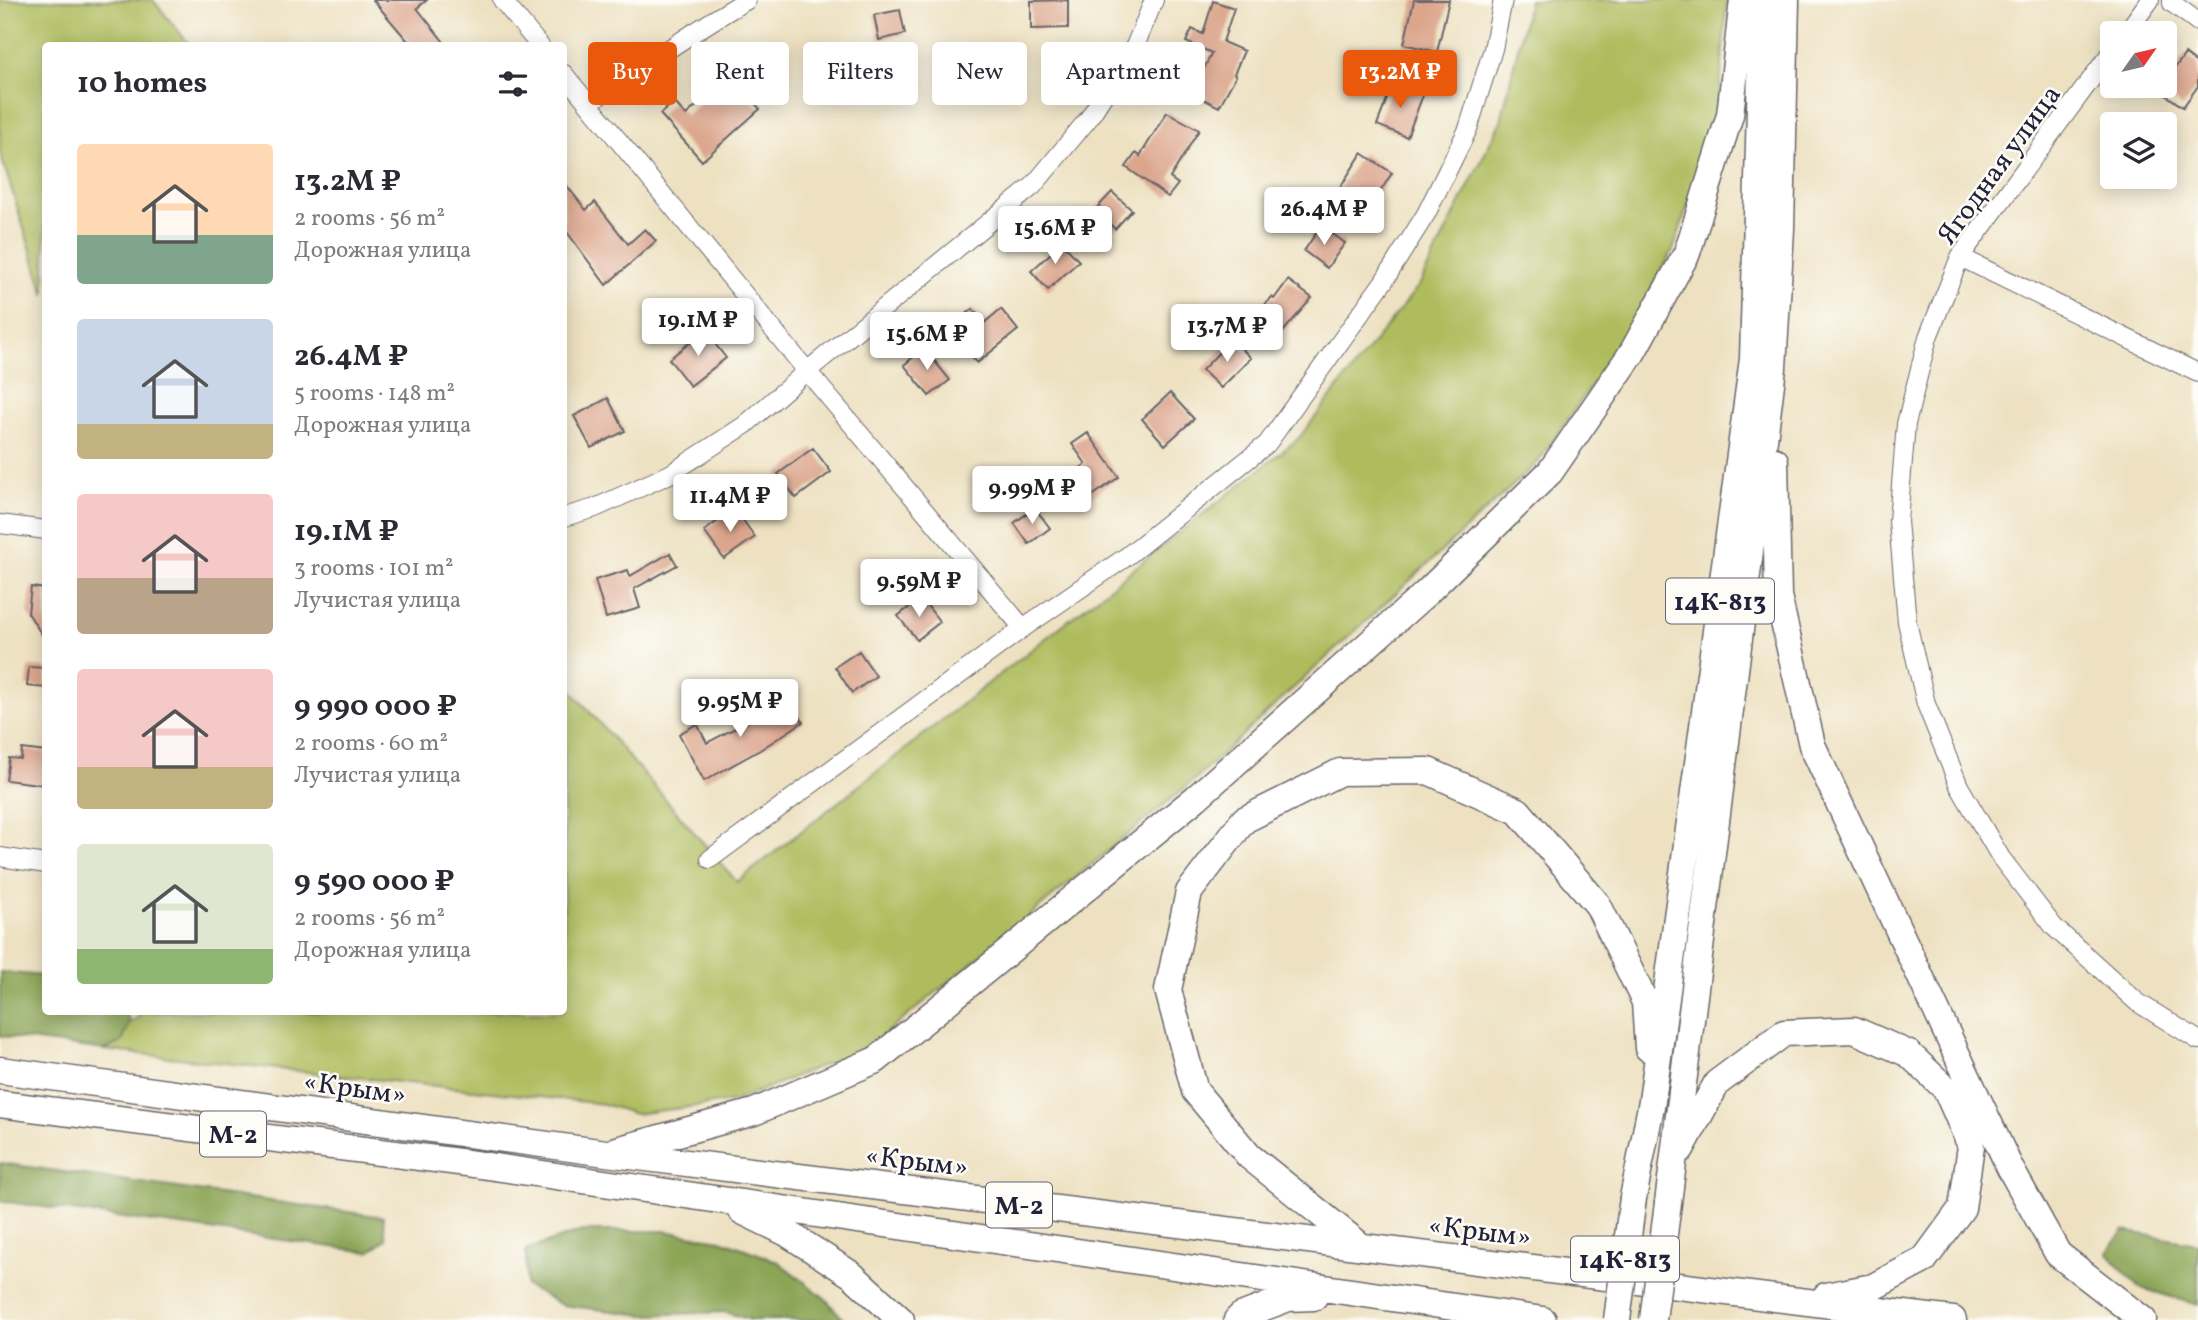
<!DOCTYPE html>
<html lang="en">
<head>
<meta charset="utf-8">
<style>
	:root { --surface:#fff; --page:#f2f2f3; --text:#2b2b33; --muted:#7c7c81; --accent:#ea580c }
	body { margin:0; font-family:Vollkorn,serif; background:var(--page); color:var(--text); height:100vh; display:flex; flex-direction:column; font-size:26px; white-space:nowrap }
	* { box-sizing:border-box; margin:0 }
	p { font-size:23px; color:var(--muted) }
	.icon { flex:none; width:38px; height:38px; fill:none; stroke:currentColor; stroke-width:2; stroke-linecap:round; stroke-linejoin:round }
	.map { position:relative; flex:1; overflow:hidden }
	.side { position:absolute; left:42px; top:42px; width:525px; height:973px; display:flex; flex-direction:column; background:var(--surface); border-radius:7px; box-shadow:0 4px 18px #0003 }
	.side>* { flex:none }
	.hud { position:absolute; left:588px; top:42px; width:665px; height:63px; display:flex; gap:14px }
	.needle { width:46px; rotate:56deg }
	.tools { position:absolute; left:2100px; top:21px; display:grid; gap:14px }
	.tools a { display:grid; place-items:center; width:77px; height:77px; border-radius:7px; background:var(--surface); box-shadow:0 4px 18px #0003; font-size:35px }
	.price { position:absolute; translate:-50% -60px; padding:0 16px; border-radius:7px; background:#fff; color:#222; font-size:23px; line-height:46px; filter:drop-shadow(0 2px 4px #0008) }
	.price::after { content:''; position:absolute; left:50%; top:42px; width:21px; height:16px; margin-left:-10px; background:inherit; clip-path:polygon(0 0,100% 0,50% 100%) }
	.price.selected { background:var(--accent); color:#fff }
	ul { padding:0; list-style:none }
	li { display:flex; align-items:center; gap:21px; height:175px; padding:0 35px }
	li span { display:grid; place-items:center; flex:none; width:196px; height:140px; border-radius:7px; color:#555 }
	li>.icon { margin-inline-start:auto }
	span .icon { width:84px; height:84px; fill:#fffc; stroke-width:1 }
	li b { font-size:30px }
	h2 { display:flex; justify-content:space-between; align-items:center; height:84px; padding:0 35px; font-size:30px }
	.chip { padding:0 24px; border-radius:7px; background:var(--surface); box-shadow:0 4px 18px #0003; font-size:24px; line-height:63px }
	.chip.selected { background:var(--accent); color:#fff }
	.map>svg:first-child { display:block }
	.green { fill:#afbc5d; stroke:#686f4c; stroke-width:2 }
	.forest { fill:#8ba454; stroke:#566348; stroke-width:2 }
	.building { fill:#dca68d }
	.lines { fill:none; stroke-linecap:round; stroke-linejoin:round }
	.street-casing { stroke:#69656a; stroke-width:20 }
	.primary-casing { stroke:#69656a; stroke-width:29 }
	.street { stroke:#fff; stroke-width:18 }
	.primary { stroke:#fff; stroke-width:26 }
	.primary-bridge-casing { stroke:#69656a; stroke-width:29; stroke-linecap:butt }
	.primary-bridge { stroke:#fff; stroke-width:26 }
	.labels { text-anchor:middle; stroke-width:5; stroke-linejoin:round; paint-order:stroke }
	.shield { fill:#fdfcf7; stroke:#646373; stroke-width:2 }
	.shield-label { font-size:26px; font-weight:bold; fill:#22223b }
	.street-label { font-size:28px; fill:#22223b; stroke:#fdfcf7 }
</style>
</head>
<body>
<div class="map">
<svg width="2198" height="1320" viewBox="0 0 2198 1320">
	<rect width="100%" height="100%" fill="#fdfcf7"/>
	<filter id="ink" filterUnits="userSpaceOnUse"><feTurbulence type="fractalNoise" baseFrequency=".0143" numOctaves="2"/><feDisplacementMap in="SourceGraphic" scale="14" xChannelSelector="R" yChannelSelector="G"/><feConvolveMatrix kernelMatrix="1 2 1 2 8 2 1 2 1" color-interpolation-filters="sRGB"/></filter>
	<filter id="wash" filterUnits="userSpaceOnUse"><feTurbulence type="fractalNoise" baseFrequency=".00686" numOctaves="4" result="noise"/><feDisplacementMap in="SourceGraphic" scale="28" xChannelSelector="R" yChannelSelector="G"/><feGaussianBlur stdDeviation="1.57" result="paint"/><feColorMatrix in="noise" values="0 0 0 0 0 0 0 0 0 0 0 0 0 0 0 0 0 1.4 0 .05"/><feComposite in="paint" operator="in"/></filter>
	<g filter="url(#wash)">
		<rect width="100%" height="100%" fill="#ede1c1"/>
		<path class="green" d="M0,0H153L190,45L46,46L45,295L0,153Z
			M1529,0H1727L1718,115L1673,250L1619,346L1538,462L1193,781L872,1045L735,1101L635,1114L604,1104L104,1050L122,1041L129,1023L139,1017L138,1012H564V682L737,882L1298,439L1420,284L1501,121Z"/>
		<path class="forest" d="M0,972L45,976L46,1012H127L129,1023L122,1042L104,1050L0,1036Z
			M0,1163L383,1217L386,1239L369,1252L0,1201Z
			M582,1231H664L721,1240L777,1261L826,1299L844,1320H751L726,1312L644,1315L562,1305L526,1286V1250Z
			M2123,1231L2198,1244V1305L2138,1287L2107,1253Z"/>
		<g id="blocks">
			<path class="building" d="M373,0H427L417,8L447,46H412Z
				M1068,0V28L1031,29V1Z
				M1414,0H1449L1437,52L1404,44Z
				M1213,1L1234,8L1223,42L1244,51L1234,74L1236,76L1219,107L1191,93L1212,53L1186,42L1192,29L1203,34Z
				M900,10L905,34L879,40L874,15Z
				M2185,54L2198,64V86L2183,107L2159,90L2165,86V82Z
				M730,76L760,109L702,161L660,114L674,102L686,115Z
				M1393,83L1423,95L1407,137L1377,125Z
				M1167,112L1199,130L1170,178L1178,184L1168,197L1126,167L1136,153L1140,156Z
				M1362,153L1392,173L1364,217L1334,197Z
				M564,182L586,210L595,202L628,244L645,229L656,241L606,285L564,228Z
				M1112,192L1132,210L1115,229L1095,210Z
				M1321,226L1345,243L1327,268L1304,251Z
				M1062,243L1079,261L1048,290L1031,271Z
				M1288,280L1312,298L1275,341L1251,320L1272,297L1274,299Z
				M973,309L984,323L1001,309L1018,330L977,363L950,327Z
				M705,331L726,358L690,386L669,359Z
				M1232,339L1251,358L1221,388L1202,370Z
				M924,348L950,380L929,396L904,365Z
				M1170,393L1194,419L1165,445L1142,419Z
				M608,398L625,431L591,448L574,416Z
				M1088,433L1119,477L1085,501L1068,477L1086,464L1072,444Z
				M813,448L831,472L796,498L778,474Z
				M1035,508L1050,528L1029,544L1014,523Z
				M735,509L755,537L724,559L704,531Z
				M670,553L677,565L634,589L640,608L606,618L595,580L628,570L630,576Z
				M31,587L46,589V641L28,613Z
				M921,598L940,622L917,640L898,616Z
				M859,651L876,676L852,693L835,667Z
				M29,667L46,668V688L27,686Z
				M787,696L803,722L760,750L704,781L679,734L697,724L707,743L745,723Z
				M22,749L46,752V785L6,780L9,758L21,759Z"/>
		</g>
	</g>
	<g filter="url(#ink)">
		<use href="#blocks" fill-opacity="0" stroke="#69656a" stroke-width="2"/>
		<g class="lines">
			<defs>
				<path id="street" d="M502,0L540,46
					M2172,0V3L2198,22
					M2126,33L2150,0
					M2112,51L1960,257L1928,337L1906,424L1898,521L1907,622L1926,704L1959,786L2001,858L2054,927L2137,1002L2198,1040
					M564,74L807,371L1023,628
					M588,103C641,69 692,31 747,0
					M1960,257L2198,373
					M564,517L595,508L670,474L745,425L807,371L1033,186L1089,118L1135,46L1154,0
					M0,524L46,530
					M0,857L46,864
					M710,859L1023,628L1126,557L1267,444L1384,281L1426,214L1468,129L1493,49L1503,0"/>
				<path id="primary" d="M1775,461L1778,596L1812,745L2010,1168L2058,1254L2143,1320
					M0,1070L606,1153L1953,1320
					M0,1104L467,1163L1543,1320
					M1681,1149L1717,1083L1784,1033L1854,1030L1909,1054L1946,1089L1971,1146L1962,1208L1924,1260L1873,1287L1826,1296
					M617,1150L754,1112L876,1060L1196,798L1425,594L1550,472L1632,353L1687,253L1730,115L1743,0
					M1633,1198L1652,1101L1753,359L1763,0
					M1668,1203L1773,368L1781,229L1786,0
					M742,1211L787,1233L852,1275L901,1320
					M1362,1247L1249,1156L1195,1091L1168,990L1189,892L1244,820L1340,772L1428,771L1518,811L1598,905L1645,1002L1648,1048
					M1237,1320L1241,1316L1288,1298L1314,1297"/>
			</defs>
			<use href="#street" class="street-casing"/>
			<use href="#primary" class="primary-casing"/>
			<use href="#street" class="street"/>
			<use href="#primary" class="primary"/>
			<defs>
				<path id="primary-bridge" d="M1617,1320L1633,1198
					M1653,1320L1668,1203"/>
			</defs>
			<use href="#primary-bridge" class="primary-bridge-casing"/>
			<use href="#primary-bridge" class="primary-bridge"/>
		</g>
	</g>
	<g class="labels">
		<g class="shield">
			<rect x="1666" y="578.5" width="108" height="45" rx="5"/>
			<rect x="200" y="1111.5" width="66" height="45" rx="5"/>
			<rect x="986" y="1182.5" width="66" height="45" rx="5"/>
			<rect x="1571" y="1236.5" width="108" height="45" rx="5"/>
		</g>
		<g class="shield-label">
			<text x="1720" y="610">14К-813</text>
			<text x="233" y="1143">М-2</text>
			<text x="1019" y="1214">М-2</text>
			<text x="1625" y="1268">14К-813</text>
		</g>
		<g class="street-label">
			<text transform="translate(1998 164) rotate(-54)" y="10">Ягодная улица</text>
			<text transform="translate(355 1087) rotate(8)" y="10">«Крым»</text>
			<text transform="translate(917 1160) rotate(7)" y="10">«Крым»</text>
			<text transform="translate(1480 1230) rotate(7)" y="10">«Крым»</text>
		</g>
	</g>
</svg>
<div class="tools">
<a><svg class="needle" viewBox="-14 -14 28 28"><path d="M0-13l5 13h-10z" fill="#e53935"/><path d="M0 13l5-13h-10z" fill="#7c7c81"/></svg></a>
<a><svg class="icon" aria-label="layers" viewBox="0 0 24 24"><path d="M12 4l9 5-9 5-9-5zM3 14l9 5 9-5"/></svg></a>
</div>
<b class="price selected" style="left:1400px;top:110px">13.2M ₽</b>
<b class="price" style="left:1324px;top:247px">26.4M ₽</b>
<b class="price" style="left:1055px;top:266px">15.6M ₽</b>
<b class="price" style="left:698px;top:358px">19.1M ₽</b>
<b class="price" style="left:1227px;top:364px">13.7M ₽</b>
<b class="price" style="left:927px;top:372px">15.6M ₽</b>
<b class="price" style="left:1032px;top:526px">9.99M ₽</b>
<b class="price" style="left:730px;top:534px">11.4M ₽</b>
<b class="price" style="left:919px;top:619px">9.59M ₽</b>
<b class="price" style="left:740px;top:739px">9.95M ₽</b>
<div class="hud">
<a class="chip selected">Buy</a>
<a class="chip">Rent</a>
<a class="chip">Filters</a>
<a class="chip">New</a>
<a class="chip">Apartment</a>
</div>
<section class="side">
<h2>10 homes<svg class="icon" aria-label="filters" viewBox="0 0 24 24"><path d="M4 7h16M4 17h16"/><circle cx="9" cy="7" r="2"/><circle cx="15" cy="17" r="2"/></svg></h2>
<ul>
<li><span style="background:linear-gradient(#ffd9b3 65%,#7fa58c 0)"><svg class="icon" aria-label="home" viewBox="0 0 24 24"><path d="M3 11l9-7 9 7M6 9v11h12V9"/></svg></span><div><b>13.2M ₽</b><p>2 rooms · 56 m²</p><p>Дорожная улица</p></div></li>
<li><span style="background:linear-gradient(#c9d6e8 75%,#c2b280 0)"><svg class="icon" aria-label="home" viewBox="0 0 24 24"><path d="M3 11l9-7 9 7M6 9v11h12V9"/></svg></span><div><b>26.4M ₽</b><p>5 rooms · 148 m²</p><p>Дорожная улица</p></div></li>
<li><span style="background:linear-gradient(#f6c9c9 60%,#b9a48a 0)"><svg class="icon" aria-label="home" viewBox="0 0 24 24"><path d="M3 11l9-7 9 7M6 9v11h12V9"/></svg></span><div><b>19.1M ₽</b><p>3 rooms · 101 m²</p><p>Лучистая улица</p></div></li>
<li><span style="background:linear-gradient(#f6c9c9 70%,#c2b280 0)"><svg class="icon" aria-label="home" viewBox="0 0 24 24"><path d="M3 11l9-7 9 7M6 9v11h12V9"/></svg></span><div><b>9 990 000 ₽</b><p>2 rooms · 60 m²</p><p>Лучистая улица</p></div></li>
<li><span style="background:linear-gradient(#dfe7d0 75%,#8fb573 0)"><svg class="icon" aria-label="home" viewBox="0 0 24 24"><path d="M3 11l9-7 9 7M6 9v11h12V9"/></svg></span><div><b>9 590 000 ₽</b><p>2 rooms · 56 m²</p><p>Дорожная улица</p></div></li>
</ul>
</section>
</div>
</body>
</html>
